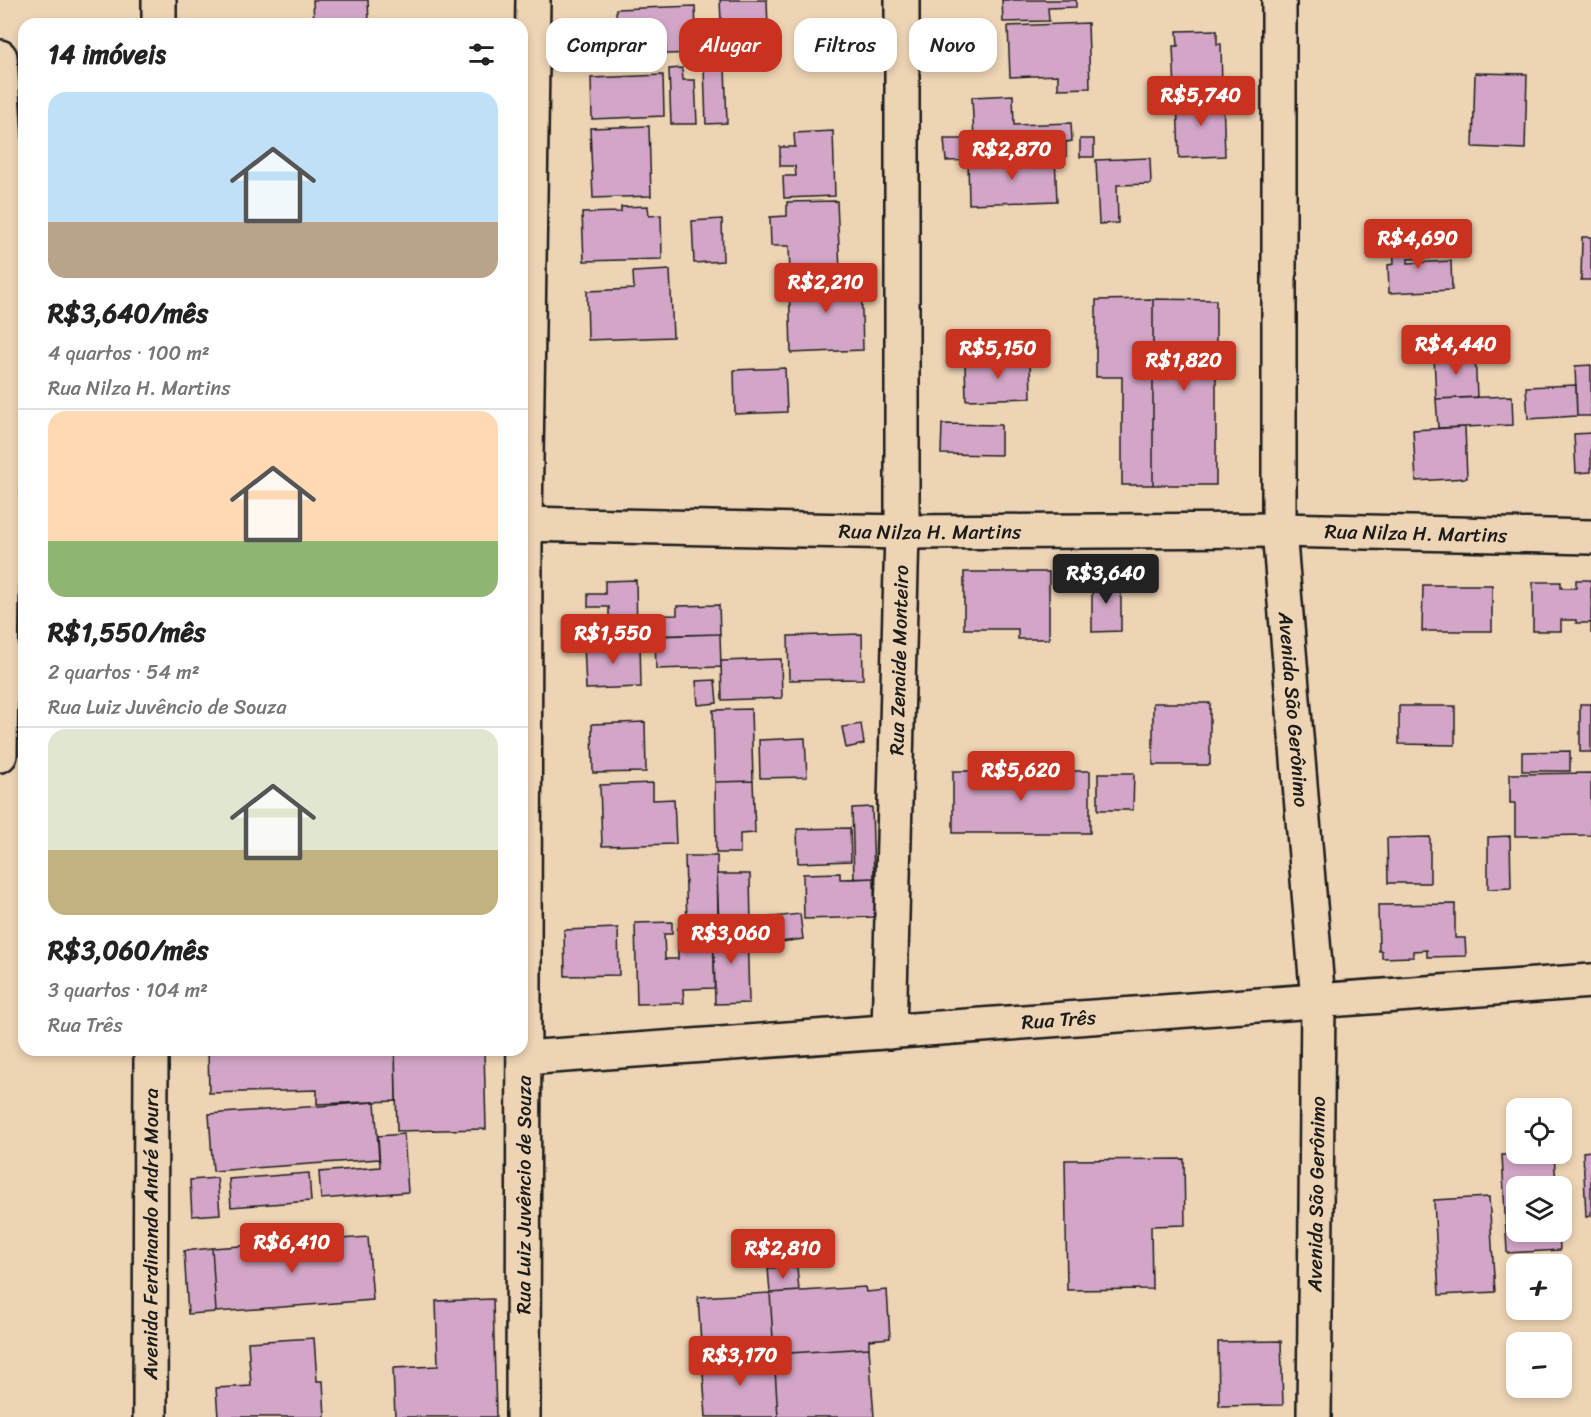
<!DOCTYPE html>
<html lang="pt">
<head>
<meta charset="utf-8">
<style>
	:root { --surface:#fff; --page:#f6f6f6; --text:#222; --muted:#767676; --line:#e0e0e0; --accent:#c8321e }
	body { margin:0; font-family:Sriracha,sans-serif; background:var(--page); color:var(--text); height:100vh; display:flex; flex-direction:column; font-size:22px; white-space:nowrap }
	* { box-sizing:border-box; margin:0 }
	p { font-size:20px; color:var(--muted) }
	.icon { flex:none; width:33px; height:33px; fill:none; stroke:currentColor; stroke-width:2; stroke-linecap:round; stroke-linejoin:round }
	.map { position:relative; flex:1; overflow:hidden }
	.details { position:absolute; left:18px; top:18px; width:510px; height:1038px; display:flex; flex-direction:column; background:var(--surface); border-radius:18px; box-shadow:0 3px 9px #0003 }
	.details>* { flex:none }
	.hud { position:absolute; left:546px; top:18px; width:570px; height:54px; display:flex; gap:12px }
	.fabs { position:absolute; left:1506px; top:1098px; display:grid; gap:12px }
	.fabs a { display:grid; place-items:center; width:66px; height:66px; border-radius:12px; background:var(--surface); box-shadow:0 3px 9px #0003; font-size:30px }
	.price { position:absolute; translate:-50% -51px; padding:0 14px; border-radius:6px; background:var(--accent); color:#fff; font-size:20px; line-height:39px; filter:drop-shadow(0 2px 3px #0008) }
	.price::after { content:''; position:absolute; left:50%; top:36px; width:18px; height:14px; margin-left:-9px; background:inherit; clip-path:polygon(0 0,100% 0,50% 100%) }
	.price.current { background:#222; color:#fff }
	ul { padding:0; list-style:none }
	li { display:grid; align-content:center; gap:12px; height:318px; padding:0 30px }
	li+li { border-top:2px solid var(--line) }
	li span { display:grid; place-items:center; height:186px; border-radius:18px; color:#555 }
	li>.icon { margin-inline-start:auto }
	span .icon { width:108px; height:108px; fill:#fffc; stroke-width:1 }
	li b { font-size:26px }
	h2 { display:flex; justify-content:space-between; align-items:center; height:72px; padding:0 30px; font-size:26px }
	.chip { padding:0 21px; border-radius:18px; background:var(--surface); box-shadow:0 3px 9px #0003; font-size:21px; line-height:54px }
	.chip.current { background:var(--accent); color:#fff }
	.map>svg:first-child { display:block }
	.building { fill:#d3a6c8; stroke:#1c1c1c; stroke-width:1.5 }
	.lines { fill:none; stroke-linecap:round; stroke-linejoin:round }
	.minor-casing { stroke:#1c1c1c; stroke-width:38 }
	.major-casing { stroke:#1c1c1c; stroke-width:38 }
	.minor { stroke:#edd4b4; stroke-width:33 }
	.major { stroke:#edd4b4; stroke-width:33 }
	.labels { text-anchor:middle; stroke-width:4.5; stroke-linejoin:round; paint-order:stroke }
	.street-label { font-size:20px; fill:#1c1c1c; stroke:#edd4b4 }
</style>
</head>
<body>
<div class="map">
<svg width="1591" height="1417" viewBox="0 0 1591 1417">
	<rect width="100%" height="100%" fill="#edd4b4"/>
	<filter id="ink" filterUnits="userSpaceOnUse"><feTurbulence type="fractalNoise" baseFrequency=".0167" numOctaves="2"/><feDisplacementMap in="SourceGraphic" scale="12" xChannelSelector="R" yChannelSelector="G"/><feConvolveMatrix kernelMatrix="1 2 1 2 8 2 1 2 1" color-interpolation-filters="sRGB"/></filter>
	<g filter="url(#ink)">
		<path class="building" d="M313,0H368L369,24H314Z
			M720,0H767L769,60L723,62Z
			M1002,0H1076V7L1048,8L1049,21L1003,22Z
			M695,6L697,53L666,54V46L617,48L616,9Z
			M1088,23L1090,88L1058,89V75L1010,77L1008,26Z
			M1217,30V44H1221L1222,88L1175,90L1173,46H1178L1177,31Z
			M725,67L727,123L706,124L704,68Z
			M682,68L683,80H695L697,124H671L669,69Z
			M1475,73L1527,74L1525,149L1473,147Z
			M663,75L664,116L592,119L591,78Z
			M1013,95L1014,125L1071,123L1072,141L1066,142V157L946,161L944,139H974L972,97Z
			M1223,97L1225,156L1179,158L1177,98Z
			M649,126L651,196L593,198L590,128Z
			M833,131L835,196L784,198L783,176H796L795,166H780V147H795L794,133Z
			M1080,139H1094V157H1080Z
			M1055,157L1057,201L969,204L968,160Z
			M1150,158L1151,184L1117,185L1118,223L1099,224L1096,160Z
			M837,201L840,272L790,274L789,246H771L770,217L787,216V202Z
			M648,206L649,216L661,215L662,259L584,261L582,213L621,212V207Z
			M722,219L723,261L694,263L692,221Z
			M1582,237H1591V280H1581Z
			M1431,241V258L1408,259V263L1451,261L1452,290L1389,293L1388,265L1394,264L1393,243Z
			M670,270L673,337L588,340L587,291L634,289L633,272Z
			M861,276L863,350L791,353L789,278Z
			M1153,299V485H1122V377H1096V300Z
			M1153,299L1216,300V485H1153Z
			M1475,353L1477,397L1436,399L1434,356Z
			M1030,361L1031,398L966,400L965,363Z
			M1591,365V416H1577L1575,366Z
			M785,368L787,412L735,414L734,370Z
			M1576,385L1577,416L1528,419L1526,387Z
			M1512,396L1513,425L1438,428L1436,399Z
			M942,424L1001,425V455L941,454Z
			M1465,427L1467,478L1416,481L1413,430Z
			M1591,433V472L1576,473L1574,434Z
			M964,572H1049V639H1018V629H964Z
			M1092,578H1121V631L1092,632Z
			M636,580L637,636L592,637V620H609V607H588V594H605V581Z
			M1576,580H1591V634V623H1576V620H1561V631H1533V582H1561V588H1576Z
			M1423,585H1492V631H1422Z
			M719,605L720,634L637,636V616L677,615V606Z
			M720,634L721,667L656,669L655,636Z
			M862,634L863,679L789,680L788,636Z
			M640,642L641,687L586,689L584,644Z
			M781,659L782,698L722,700L721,661Z
			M715,680L717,703L698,705L696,681Z
			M1153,703H1210V765H1153Z
			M1580,704H1591V752H1580Z
			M1399,706H1455V745L1399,744Z
			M751,709L753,781L715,782L713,710Z
			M645,722L646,772L593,773L592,724Z
			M861,724L864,744L846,748L842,727Z
			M805,738L807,777L760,778L759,740Z
			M1570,751V771H1522V752Z
			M953,771H1090V833H953Z
			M1098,773H1134L1133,810H1098Z
			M1591,773V835L1515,836V803H1510V774Z
			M753,781L755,833L740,834V853H716L715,782Z
			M653,783V800L674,799L676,844L602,846L600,785Z
			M872,807L874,878L854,879L852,808Z
			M850,828L851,861L798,863L797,829Z
			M1510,836L1511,888L1488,889V837Z
			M1430,837V883H1388L1387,838Z
			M685,856H717L718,922L687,924Z
			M840,873V879L874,878L875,917L804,919L803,874Z
			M717,874H750L751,926L719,927Z
			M1455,904V938H1465L1466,956L1427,957V950L1413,951V957L1382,958V951H1379L1378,905Z
			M800,914L803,939L758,945L755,919Z
			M672,922V934H664L665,959H678V928L713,927L715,988L683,989L684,1003L637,1004L635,923Z
			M747,926L749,1003L715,1004L713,927Z
			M618,928L619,975L565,976L564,930Z
			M208,1050H395L396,1101L317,1104V1090L209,1093Z
			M395,1050H484L486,1129L397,1131Z
			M375,1102L379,1159L213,1171L209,1114Z
			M404,1134L408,1192L321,1199L319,1172L380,1167L378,1136Z
			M1591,1151V1216L1586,1217L1583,1152Z
			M1554,1154L1556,1186H1516V1232H1559L1560,1250L1507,1253L1502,1155Z
			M1184,1159L1185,1225L1151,1226L1152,1289L1067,1290L1065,1160Z
			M309,1173L311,1201L231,1207L229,1179Z
			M217,1178L220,1214L192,1216L190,1180Z
			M1489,1197L1495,1292L1439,1295L1434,1200Z
			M368,1237L373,1300L216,1312L212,1248Z
			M212,1248L216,1312L188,1314L184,1251Z
			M797,1267L799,1291L770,1293L768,1268Z
			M865,1287L866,1292L887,1290L890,1338L869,1340V1348L774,1354L770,1293Z
			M770,1293L774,1354L702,1359L698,1297Z
			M493,1299L496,1417H395L393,1368L438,1366L436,1301Z
			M314,1338L317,1381H323L325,1417H218L216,1388L251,1386L248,1342Z
			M1281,1341L1283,1405L1219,1406L1218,1342Z
			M869,1348L874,1417H778L774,1354Z
			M774,1354L778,1417H706L702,1359Z"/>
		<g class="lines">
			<defs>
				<g id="minor">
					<path id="s1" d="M1279,0V530L1318,1001L1314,1417"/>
					<path d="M159,24V0"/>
					<path id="s2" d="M522,524L902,532L1279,530L1591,537"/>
					<path id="s3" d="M889,1032L902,532V0"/>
					<path id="s4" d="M524,1058L1591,981"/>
					<path id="s5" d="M150,1417L151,1050"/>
					<path id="s6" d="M523,1417L525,524L533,0"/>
				</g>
				<path id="major" d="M0,57L7,177L0,755"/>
			</defs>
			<use href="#minor" class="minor-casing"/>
			<use href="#major" class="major-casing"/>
			<use href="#minor" class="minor"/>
			<use href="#major" class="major"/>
		</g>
	</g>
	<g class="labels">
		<g class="street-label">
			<text dy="7" stroke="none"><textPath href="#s2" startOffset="408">Rua Nilza H. Martins</textPath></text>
			<text dy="7" stroke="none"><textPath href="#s2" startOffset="894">Rua Nilza H. Martins</textPath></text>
			<text dy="7" stroke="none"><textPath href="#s3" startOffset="372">Rua Zenaide Monteiro</textPath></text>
			<text dy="7" stroke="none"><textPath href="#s1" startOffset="710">Avenida São Gerônimo</textPath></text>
			<text dy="7" stroke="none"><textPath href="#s4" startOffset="536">Rua Três</textPath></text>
			<text dy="7" stroke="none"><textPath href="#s6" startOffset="222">Rua Luiz Juvêncio de Souza</textPath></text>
			<text transform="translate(1316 1194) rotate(-89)" y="7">Avenida São Gerônimo</text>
			<text dy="7" stroke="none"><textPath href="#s5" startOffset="183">Avenida Ferdinando André Moura</textPath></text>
		</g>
	</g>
</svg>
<div class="fabs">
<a><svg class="icon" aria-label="locate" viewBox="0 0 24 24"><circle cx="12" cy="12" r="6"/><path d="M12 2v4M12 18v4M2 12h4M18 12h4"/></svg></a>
<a><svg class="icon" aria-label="layers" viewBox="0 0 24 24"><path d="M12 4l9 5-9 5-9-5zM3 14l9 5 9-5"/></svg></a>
<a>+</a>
<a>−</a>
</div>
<b class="price" style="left:1201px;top:127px">R$5,740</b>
<b class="price" style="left:1012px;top:181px">R$2,870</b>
<b class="price" style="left:1418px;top:270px">R$4,690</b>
<b class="price" style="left:826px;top:314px">R$2,210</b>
<b class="price" style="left:1456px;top:376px">R$4,440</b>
<b class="price" style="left:998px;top:380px">R$5,150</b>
<b class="price" style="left:1184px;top:392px">R$1,820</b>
<b class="price current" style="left:1106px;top:605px">R$3,640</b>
<b class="price" style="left:613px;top:665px">R$1,550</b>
<b class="price" style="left:1021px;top:802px">R$5,620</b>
<b class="price" style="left:731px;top:965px">R$3,060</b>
<b class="price" style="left:292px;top:1274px">R$6,410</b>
<b class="price" style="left:783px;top:1280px">R$2,810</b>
<b class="price" style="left:740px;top:1387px">R$3,170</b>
<div class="hud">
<a class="chip">Comprar</a>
<a class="chip current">Alugar</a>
<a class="chip">Filtros</a>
<a class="chip">Novo</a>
</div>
<section class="details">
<h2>14 imóveis<svg class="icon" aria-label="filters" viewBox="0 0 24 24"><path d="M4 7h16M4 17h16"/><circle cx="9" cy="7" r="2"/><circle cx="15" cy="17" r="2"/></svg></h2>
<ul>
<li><span style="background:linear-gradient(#bfe0f5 70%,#b9a48a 0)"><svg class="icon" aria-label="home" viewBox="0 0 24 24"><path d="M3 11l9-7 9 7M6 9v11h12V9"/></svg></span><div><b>R$3,640/mês</b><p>4 quartos · 100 m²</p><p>Rua Nilza H. Martins</p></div></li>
<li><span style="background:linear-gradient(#ffd9b3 70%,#8fb573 0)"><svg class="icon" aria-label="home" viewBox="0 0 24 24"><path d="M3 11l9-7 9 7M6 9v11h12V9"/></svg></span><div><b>R$1,550/mês</b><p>2 quartos · 54 m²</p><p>Rua Luiz Juvêncio de Souza</p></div></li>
<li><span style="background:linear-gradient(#dfe7d0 65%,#c2b280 0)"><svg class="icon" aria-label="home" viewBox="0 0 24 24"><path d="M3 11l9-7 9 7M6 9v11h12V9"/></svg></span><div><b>R$3,060/mês</b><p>3 quartos · 104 m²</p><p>Rua Três</p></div></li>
</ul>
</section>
</div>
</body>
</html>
